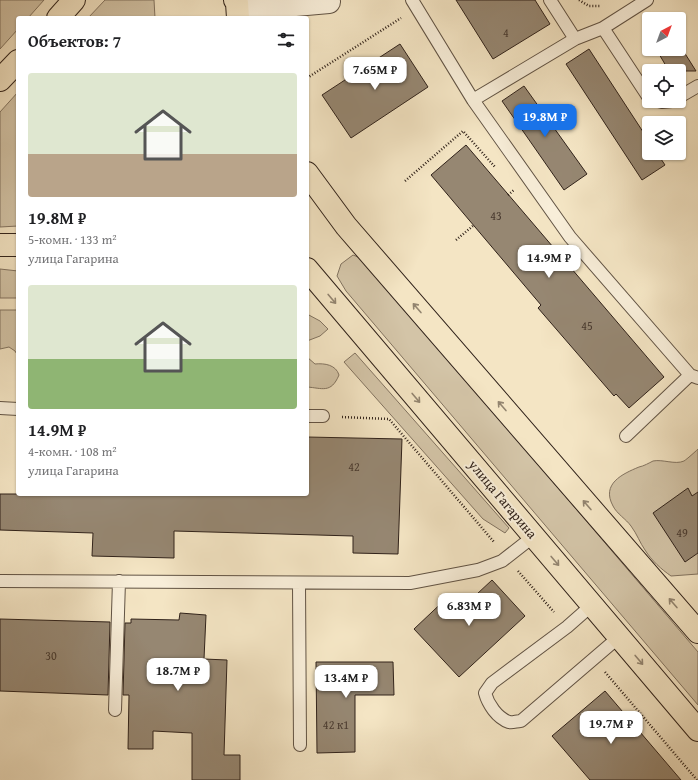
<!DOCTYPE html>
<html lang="ru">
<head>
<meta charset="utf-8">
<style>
	:root { --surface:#fff; --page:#f2f2f2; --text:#202124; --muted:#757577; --accent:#1a73e8 }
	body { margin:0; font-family:"Gentium Book Plus",serif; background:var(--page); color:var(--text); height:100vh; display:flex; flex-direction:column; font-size:15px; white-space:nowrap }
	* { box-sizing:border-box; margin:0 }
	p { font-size:13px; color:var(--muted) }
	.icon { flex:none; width:22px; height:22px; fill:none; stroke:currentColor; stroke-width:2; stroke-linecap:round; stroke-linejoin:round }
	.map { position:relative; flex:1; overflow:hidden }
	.panel { position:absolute; left:16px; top:16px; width:293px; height:480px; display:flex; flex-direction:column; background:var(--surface); border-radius:4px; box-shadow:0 1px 3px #0004 }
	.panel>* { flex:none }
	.needle { width:26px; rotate:41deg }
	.fabs { position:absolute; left:642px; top:12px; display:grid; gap:8px }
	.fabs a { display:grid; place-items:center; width:44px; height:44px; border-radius:4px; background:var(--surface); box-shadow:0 1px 3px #0004; font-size:20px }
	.price { position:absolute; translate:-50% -34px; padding:0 9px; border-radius:8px; background:#fff; color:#222; font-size:13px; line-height:26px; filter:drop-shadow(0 1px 2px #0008) }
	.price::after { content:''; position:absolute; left:50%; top:24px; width:12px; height:9px; margin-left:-6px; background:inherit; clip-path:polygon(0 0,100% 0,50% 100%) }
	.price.on { background:var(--accent); color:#fff }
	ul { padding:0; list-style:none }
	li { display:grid; align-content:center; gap:8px; height:212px; padding:0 12px }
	li span { display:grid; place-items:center; height:124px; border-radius:4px; color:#555 }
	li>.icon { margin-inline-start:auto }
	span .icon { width:72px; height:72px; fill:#fffc; stroke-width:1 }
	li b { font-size:17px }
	h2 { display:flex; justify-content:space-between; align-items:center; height:48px; padding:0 12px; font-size:17px }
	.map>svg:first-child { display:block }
	.green { fill:#d3c4a7; stroke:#827360 }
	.building { fill:#968772; stroke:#30221a }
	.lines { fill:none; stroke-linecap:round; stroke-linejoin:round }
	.service-casing { stroke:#615344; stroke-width:14 }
	.tertiary-casing { stroke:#615344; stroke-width:24 }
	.primary-casing { stroke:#30221a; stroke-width:24 }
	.path { stroke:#30221a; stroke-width:2.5; stroke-dasharray:1 2; stroke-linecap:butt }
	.service { stroke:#f8eed9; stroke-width:12 }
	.tertiary { stroke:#f8eed9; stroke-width:22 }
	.primary { stroke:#f4e5c4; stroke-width:22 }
	.oneway { stroke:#92846f }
	.labels { text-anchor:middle; stroke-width:4; stroke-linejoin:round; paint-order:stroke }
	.number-label { font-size:12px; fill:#4a3b30 }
	.street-label { font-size:14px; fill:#30221a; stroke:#f8eed9 }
</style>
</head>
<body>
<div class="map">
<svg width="698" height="780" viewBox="0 0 698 780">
	<rect width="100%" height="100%" fill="#f4e5c4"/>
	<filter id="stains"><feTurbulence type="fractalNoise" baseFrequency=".005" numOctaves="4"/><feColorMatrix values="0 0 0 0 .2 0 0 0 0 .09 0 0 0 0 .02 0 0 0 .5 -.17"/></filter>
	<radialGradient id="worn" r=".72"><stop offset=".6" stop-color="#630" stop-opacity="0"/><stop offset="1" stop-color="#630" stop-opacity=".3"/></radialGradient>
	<path class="green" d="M0,0H44L28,18H18V29L0,49Z
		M105,0H154L155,18H88Z
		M18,92V226L0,227V112Z
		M353,255L363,259L698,652V705L346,291L337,276L341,264Z
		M0,269L18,271V298H0Z
		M0,310H18V356L15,351L9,347L0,349Z
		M307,314L320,321L328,329L320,336L307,341Z
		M355,353L509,528L505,533L483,519L344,362Z
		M307,357L315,364C325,363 336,365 339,375C331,394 322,388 307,387Z
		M698,449V574L671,576C661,569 652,561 645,550C640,543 637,534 631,526C626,519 617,514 613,506C601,484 622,474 639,467C644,466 649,463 653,461C663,459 675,465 684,461C687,459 695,452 698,449Z"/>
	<path class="building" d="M456,0H535L550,24L493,59Z
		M400,44L428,87L351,138L322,95Z
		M679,44L696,71H669L659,54L668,49H679Z
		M589,49L649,141V153H657L665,165L642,180L566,64Z
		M524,86L587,174L564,190L502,101Z
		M466,145L664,377L629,408L616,394L614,396L538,308L541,305L431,175Z
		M307,437L402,439L398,554L353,553V536L174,531V558L92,556L93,533L0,530V494H307Z
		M688,488L692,496L698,492V553L685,562L653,513Z
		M492,580L525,616L459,677L414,629L450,595L462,608Z
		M180,613L206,615L204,659L227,660L224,755H240V780H192V733L153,731V749H128L129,695H123L125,623H131V619L179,620Z
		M0,619L110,622L108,695L0,691Z
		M316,662H393L394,695H355V752L317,753Z
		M605,691L681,780H590L552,736Z"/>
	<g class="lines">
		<defs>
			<path id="service" d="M412,0L473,100L570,237L690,375L698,378
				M550,0L575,39
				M603,28L649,98
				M679,97L698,86
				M473,100L575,39L603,28L647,0
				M658,101L662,102L672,101
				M0,408L18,409
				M307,416H323
				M626,436L690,375
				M0,581L410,583L478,570L502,561L534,536
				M299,583L300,745
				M592,605L567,627L492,683L485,693C488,704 497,718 509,722C512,723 517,721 521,721L619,637
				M115,710L119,581"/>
			<path id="tertiary" d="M238,10L329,2"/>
			<path id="primary" d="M235,0L237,3L238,18
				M58,18L74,0
				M0,80L18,61
				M307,173L346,226L698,632
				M0,245H18
				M307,269L698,730"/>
		</defs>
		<use href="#service" class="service-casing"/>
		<use href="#tertiary" class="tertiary-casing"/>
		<use href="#primary" class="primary-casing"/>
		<path class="path" d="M579,0L589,6H601
			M307,78L401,18
			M405,181L463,131L495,167
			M508,195L514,190
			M456,240L474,225
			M342,417L389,419L494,542
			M518,571L554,612
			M605,672L697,780"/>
		<use href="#service" class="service"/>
		<use href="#tertiary" class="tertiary"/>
		<use href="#primary" class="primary"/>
	</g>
	<defs><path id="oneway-shaft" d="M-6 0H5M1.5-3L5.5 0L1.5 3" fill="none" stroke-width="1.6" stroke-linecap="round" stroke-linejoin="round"/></defs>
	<g class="oneway">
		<use href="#oneway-shaft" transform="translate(332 299) rotate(50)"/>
		<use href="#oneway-shaft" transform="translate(417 308) rotate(-131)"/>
		<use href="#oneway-shaft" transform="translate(416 398) rotate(50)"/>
		<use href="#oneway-shaft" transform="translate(502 406) rotate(-131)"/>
		<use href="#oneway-shaft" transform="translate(587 505) rotate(-131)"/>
		<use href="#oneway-shaft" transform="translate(555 561) rotate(50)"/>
		<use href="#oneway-shaft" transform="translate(673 603) rotate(-131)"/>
		<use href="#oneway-shaft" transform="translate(639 660) rotate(50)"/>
	</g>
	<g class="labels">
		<g class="number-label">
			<text x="506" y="37">4</text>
			<text x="496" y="220">43</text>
			<text x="587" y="330">45</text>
			<text x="354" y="471">42</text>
			<text x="682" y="537">49</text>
			<text x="51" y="660">30</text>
			<text x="336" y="729">42 к1</text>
		</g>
		<g class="street-label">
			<text transform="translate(503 499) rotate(50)" y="5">улица Гагарина</text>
		</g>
	</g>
	<rect width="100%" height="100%" filter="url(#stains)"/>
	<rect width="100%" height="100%" fill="url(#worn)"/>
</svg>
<div class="fabs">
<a><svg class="needle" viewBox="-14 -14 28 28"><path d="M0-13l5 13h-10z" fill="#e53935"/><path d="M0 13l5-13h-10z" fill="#757577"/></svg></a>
<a><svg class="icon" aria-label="locate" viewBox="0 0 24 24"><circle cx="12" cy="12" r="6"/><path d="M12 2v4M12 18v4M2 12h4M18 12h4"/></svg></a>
<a><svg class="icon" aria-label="layers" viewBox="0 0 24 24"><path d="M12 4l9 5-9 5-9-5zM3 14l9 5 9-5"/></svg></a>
</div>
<b class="price" style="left:375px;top:91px">7.65M ₽</b>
<b class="price on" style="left:545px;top:138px">19.8M ₽</b>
<b class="price" style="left:549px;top:279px">14.9M ₽</b>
<b class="price" style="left:469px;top:627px">6.83M ₽</b>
<b class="price" style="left:178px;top:692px">18.7M ₽</b>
<b class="price" style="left:346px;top:699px">13.4M ₽</b>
<b class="price" style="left:611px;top:745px">19.7M ₽</b>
<section class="panel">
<h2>Объектов: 7<svg class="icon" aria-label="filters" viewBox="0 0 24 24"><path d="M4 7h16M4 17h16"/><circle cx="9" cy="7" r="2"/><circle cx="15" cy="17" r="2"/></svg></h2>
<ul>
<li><span style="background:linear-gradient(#dfe7d0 65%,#b9a48a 0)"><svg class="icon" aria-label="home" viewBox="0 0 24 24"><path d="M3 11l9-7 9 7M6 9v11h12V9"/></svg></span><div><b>19.8M ₽</b><p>5-комн. · 133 m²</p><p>улица Гагарина</p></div></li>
<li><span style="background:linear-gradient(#dfe7d0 60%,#8fb573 0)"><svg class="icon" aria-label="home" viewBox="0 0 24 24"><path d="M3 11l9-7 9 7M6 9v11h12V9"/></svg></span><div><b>14.9M ₽</b><p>4-комн. · 108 m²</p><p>улица Гагарина</p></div></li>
</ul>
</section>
</div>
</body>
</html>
